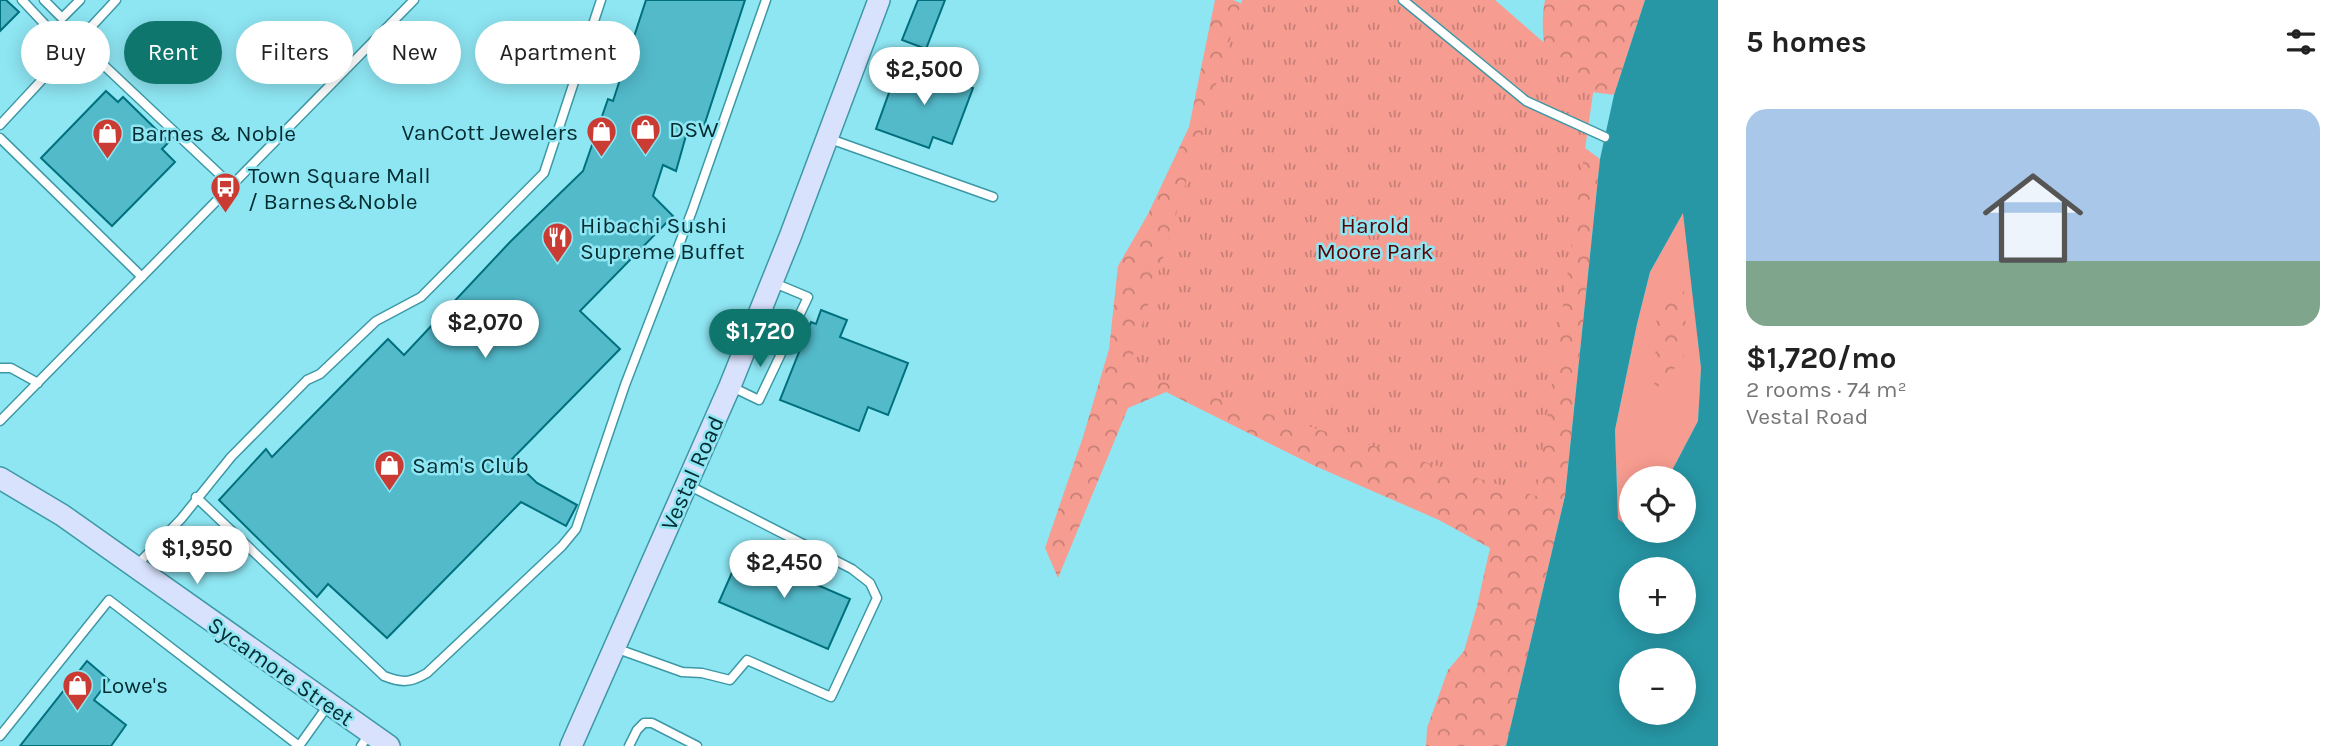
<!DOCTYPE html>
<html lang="en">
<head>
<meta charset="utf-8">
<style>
	:root { --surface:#fff; --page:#f6f6f6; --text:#222; --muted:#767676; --line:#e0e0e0; --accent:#0f766e }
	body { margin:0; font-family:Karla,sans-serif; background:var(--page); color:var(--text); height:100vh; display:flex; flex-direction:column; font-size:26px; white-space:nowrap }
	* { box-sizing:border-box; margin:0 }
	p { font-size:23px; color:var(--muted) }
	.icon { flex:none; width:38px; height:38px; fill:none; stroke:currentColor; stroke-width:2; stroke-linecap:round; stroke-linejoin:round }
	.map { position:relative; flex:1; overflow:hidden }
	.sheet { display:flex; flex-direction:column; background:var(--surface); width:630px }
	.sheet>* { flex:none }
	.hud { position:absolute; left:21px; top:21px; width:665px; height:63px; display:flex; gap:14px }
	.tools { position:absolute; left:1619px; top:466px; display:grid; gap:14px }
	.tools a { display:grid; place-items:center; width:77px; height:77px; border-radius:50%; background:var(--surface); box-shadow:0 4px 18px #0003; font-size:35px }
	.price { position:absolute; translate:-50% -60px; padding:0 16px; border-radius:24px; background:#fff; color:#222; font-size:23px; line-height:46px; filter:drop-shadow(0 2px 4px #0008) }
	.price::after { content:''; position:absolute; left:50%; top:42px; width:21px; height:16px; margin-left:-10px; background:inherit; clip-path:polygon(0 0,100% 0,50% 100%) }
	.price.on { background:var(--accent); color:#fff }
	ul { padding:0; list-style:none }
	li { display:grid; align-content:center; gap:14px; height:371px; padding:0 28px }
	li+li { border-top:2px solid var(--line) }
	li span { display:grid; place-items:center; height:217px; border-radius:21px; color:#555 }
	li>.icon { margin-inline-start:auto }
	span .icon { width:126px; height:126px; fill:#fffc; stroke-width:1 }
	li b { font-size:30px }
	h2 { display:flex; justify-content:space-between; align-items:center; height:84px; padding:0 28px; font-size:30px }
	.chip { padding:0 24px; border-radius:32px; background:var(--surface); box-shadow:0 4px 18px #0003; font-size:24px; line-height:63px }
	.chip.on { background:var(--accent); color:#fff }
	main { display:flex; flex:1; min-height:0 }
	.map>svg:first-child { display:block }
	.green { fill:#f79c90 }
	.forest { fill:url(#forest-crowns) }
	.park { fill:url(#park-tufts) }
	.water { fill:#2797a6; fill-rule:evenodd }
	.building { fill:#53baca; stroke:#00707d; stroke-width:2 }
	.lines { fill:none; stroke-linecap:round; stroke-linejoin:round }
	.lane-casing { stroke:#3d98a5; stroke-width:11 }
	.secondary-casing { stroke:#3d98a5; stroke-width:24 }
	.lane { stroke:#fff; stroke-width:8 }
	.secondary { stroke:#d9e2fd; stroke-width:21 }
	.labels { text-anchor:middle; stroke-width:5; stroke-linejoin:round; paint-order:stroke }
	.poi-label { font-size:23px; fill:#032c31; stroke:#8ee6f3; text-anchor:start }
	.park-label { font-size:23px; fill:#580404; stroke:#8ee6f3 }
	.street-label { font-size:23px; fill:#032c31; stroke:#8ee6f3 }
</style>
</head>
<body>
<main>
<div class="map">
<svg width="1718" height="746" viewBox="0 0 1718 746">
	<defs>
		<pattern id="forest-crowns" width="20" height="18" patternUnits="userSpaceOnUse" patternTransform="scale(1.75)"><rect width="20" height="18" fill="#f79c90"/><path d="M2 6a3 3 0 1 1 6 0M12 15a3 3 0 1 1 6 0" fill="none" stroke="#c67f76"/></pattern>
		<pattern id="park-tufts" width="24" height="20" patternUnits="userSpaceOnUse" patternTransform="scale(1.75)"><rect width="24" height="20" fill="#f79c90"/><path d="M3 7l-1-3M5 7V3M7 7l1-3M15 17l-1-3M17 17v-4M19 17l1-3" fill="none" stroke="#c67f76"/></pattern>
	</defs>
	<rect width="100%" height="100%" fill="#8ee6f3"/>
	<path class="green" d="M1684,211L1701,368L1698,421L1668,478H1631V529L1618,519L1615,430L1637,324L1650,272Z"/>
	<path class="forest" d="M1215,0H1233L1581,145L1600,159L1565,496L1506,746H1426L1427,728L1448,670L1464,651L1477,606L1490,548L1439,520L1315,466L1166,392L1128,408L1058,578L1045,548L1083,437L1109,349L1118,266L1148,214L1189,127Z
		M1545,0H1645L1614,95C1602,93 1576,91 1566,86C1542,73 1540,23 1545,0Z
		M1672,280L1684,292L1686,329L1683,359L1654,391L1657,309Z"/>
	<path class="park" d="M1242,0H1495L1594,86L1536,496L1128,371Z"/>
	<path class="water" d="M1645,0H1718V746H1506L1565,496L1600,159L1614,95ZM1683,213L1701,368L1698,421L1668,478H1684V530H1640L1638,534L1618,519L1615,430L1637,324L1650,272ZM1631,569H1684V621H1631ZM1631,660H1684V712H1631Z"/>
	<path class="building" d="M0,0H6L19,12L0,31Z
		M646,0H745L703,129L689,125L676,171L663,165L653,196L673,216L580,311L620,349L512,459L537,483L577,505L566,526L521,502L387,638L328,584L317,597L219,500L266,449L272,457L388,339L404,355L510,242L583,171L608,99L613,101Z
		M918,0H945L926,49L902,40Z
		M900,62L973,88L952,144L933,137L929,148L876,129Z
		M106,91L118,102L123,97L169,142L162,149L175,162L112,226L41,158Z
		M821,310L847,320L840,337L908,363L888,415L868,407L859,431L780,400L811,322L816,324Z
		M741,552L850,599L828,649L719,602Z
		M87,661L109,680L94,700L126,725L111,746H20Z"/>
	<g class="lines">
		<defs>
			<path id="lane" d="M22,0L68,49
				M44,0L62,18L80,0
				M1403,0L1526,101L1605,137
				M77,40L232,186
				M0,125L116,0
				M0,138L142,277
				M830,139L993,197
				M0,368H11L38,383
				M730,386L759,400L808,297L772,282
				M0,421L414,0
				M196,497L384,676C402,683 410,683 427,673L562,546L576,529L625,385L692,211L766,0
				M137,565L181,519L231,457L307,380L320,374L376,321L421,297L544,173L601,0
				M615,648L682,672L702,673L730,680L747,660L831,697L877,598L870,583L852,569L688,485
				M0,736L109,600L299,746L329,704
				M361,746L370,733
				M629,746L637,730L644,723H652L697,746"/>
			<path id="secondary" d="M0,478L62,515L389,746
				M571,746L730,386L790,237L879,0"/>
		</defs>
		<use href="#lane" class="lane-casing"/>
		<use href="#secondary" class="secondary-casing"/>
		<use href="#lane" class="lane"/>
		<use href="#secondary" class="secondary"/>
	</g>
	<defs>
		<symbol id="shop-pin" viewBox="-11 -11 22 30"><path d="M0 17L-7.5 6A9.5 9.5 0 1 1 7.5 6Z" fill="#ca3c33" stroke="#8ee6f3"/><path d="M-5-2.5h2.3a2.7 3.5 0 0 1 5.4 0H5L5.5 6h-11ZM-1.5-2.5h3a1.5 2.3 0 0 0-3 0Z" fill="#fff"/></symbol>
		<symbol id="bus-pin" viewBox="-11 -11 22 30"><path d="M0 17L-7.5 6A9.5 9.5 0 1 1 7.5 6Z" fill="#ca3c33" stroke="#8ee6f3"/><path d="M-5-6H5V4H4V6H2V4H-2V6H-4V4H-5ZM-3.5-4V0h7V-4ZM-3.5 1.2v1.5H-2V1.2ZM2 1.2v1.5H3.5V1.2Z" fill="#fff"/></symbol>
		<symbol id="restaurant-pin" viewBox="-11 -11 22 30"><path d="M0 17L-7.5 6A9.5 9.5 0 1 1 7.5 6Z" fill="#ca3c33" stroke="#8ee6f3"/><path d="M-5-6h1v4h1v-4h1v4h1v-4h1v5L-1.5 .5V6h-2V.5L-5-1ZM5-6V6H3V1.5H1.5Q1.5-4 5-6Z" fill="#fff"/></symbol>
	</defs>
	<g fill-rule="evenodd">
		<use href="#shop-pin" x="628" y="112" width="35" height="47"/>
		<use href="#shop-pin" x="584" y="114" width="35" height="47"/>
		<use href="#shop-pin" x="90" y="116" width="35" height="47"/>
		<use href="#bus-pin" x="208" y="170" width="35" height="47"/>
		<use href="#restaurant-pin" x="540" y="220" width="35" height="47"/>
		<use href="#shop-pin" x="372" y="448" width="35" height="47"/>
		<use href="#shop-pin" x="60" y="668" width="35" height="47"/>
	</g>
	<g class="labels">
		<g class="poi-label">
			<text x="669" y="137">DSW</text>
			<text x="578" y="140" text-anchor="end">VanCott Jewelers</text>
			<text x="131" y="141">Barnes &amp; Noble</text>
			<text x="248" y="183">Town Square Mall<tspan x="248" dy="26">/ Barnes&amp;Noble</tspan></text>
			<text x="580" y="233">Hibachi Sushi<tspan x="580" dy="26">Supreme Buffet</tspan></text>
			<text x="412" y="473">Sam's Club</text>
			<text x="101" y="693">Lowe's</text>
		</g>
		<g class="park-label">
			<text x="1375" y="233">Harold<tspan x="1375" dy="26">Moore Park</tspan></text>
		</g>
		<g class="street-label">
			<text transform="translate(692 473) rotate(-66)" y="8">Vestal Road</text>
			<text transform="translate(281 671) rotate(35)" y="8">Sycamore Street</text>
		</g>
	</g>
</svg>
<div class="tools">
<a><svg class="icon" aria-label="locate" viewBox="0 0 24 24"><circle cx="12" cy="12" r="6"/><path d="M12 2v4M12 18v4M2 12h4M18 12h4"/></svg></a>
<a>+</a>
<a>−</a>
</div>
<b class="price" style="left:924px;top:107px">$2,500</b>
<b class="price" style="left:485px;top:360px">$2,070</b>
<b class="price on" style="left:760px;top:369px">$1,720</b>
<b class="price" style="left:197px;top:586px">$1,950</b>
<b class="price" style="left:784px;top:600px">$2,450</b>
<div class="hud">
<a class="chip">Buy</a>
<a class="chip on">Rent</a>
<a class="chip">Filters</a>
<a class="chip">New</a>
<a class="chip">Apartment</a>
</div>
</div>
<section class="sheet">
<h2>5 homes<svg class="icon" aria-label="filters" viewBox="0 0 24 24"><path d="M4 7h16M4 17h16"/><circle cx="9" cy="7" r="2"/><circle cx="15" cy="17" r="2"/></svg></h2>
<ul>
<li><span style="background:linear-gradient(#a9c7e8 70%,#7fa58c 0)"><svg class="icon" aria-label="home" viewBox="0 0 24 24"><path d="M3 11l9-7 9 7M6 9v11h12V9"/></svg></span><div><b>$1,720/mo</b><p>2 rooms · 74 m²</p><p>Vestal Road</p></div></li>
</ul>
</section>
</main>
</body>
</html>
